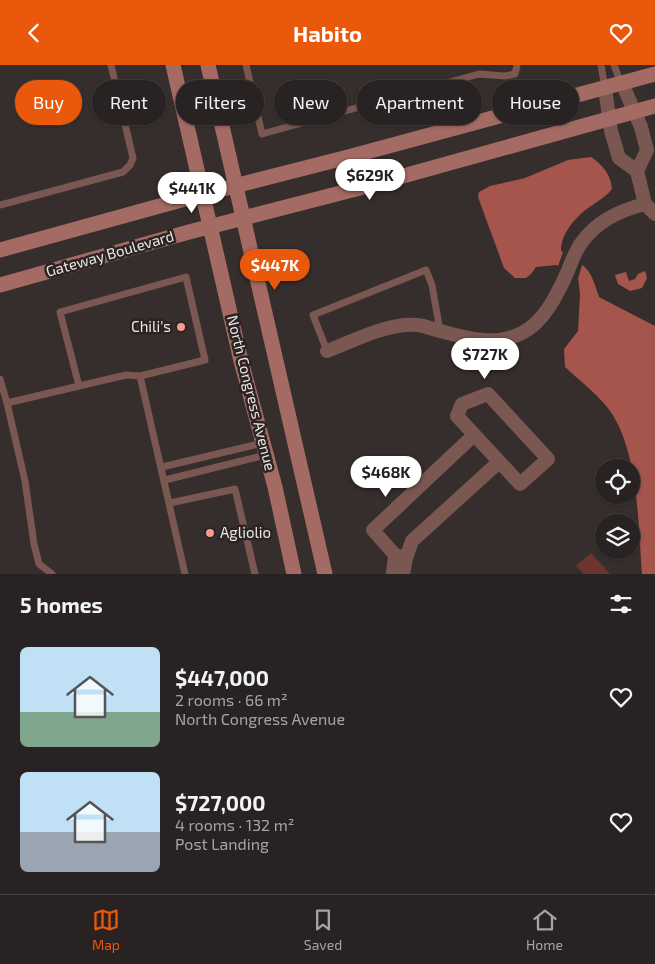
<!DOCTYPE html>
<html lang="en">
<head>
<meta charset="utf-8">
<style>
	:root { --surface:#282222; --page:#302a2a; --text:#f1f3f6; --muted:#a5a4a5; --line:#443f40; --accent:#ea580c }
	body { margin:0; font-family:"Exo 2",sans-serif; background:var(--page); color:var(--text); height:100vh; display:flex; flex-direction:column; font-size:19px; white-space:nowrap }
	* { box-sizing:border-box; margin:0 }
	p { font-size:16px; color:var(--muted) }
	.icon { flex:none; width:28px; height:28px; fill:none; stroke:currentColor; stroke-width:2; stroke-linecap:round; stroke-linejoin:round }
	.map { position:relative; height:509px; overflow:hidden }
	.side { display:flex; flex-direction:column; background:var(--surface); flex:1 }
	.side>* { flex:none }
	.guide { position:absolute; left:15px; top:15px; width:625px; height:45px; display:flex; gap:10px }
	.buttons { position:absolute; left:595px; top:394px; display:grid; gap:10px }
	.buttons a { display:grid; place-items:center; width:45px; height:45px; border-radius:50%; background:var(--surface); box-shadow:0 1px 4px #0004,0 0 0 1px var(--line); font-size:25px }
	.price { position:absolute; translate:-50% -42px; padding:0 11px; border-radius:18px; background:#fff; color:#222; font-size:16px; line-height:32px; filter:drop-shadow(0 1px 2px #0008) }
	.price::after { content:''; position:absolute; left:50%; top:30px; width:15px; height:11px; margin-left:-8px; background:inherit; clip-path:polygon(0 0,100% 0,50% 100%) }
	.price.on { background:var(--accent); color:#fff }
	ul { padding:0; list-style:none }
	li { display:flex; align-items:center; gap:15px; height:125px; padding:0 20px }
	li span { display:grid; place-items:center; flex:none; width:140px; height:100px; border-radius:8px; color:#555 }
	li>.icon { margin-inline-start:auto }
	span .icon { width:60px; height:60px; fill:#fffc; stroke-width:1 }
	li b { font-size:21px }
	h2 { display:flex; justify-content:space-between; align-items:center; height:60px; padding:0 20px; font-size:21px }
	.pill { padding:0 18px; border-radius:22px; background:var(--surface); box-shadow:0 1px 4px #0004,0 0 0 1px var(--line); font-size:18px; line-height:45px }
	.pill.on { background:var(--accent); color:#fff }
	header { display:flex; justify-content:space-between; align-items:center; height:65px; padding:0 20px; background:var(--accent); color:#fff; font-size:22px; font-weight:700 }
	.tabs { display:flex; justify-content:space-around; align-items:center; height:70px; border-top:1px solid var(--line); background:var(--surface); font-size:14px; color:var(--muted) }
	.tabs a { display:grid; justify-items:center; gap:2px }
	.tabs .on { color:var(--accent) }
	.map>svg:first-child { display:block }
	.green { fill:#6e352e }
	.water { fill:#a5554b }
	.pier { fill:#362e2d }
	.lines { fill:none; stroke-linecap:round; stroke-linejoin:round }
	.lane { stroke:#7a5751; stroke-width:7 }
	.street { stroke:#7a5751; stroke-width:14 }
	.secondary { stroke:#a36b63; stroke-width:15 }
	.poi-dot { fill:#f59c90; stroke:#2b2423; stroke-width:2 }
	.labels { text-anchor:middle; stroke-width:5; stroke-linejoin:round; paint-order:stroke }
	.street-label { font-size:15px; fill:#ece7e6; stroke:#2b2423 }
	.poi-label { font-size:15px; fill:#ece7e6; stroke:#2b2423; text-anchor:end }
</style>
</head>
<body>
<header><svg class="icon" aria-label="back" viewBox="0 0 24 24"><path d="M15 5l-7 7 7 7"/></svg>Habito<svg class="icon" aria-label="heart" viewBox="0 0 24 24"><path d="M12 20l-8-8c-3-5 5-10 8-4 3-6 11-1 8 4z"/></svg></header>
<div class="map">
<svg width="655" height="509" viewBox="0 0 655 509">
	<rect width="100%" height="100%" fill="#362e2d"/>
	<path class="green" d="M591,488L610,509H584L576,501Z"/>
	<path class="water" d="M591,92C603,100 611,110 612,124C606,132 599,135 591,141C576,151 561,168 561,186C587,201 590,203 599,232L655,261V509H642C638,459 639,382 607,342C595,327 579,315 565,302L564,284L578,266L580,229L578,212L556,200L536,202L531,209L526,213H515L504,203L478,132L479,127L490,121L525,113L568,95Z
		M645,206L647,213L642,223L630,226L618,219L615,210L626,207L629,216L635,214L638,209Z"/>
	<path class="pier" d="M563,187L583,197L577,217L575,213L557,204Z"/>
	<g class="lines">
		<path class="lane" d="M246,0L262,69L479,9L505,11L515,9L517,0
			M601,0L605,23
			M614,0L621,18
			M0,140L123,107L130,100L133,93L111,0
			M327,286L313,250L426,205L432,220L440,266
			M0,314L7,338L79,321L60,247L186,212L205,295L140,311L185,509
			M79,321L126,310L140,311
			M7,338L25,416L34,479L39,499L52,509
			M162,402L263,378
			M165,415L266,390
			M170,438L235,424L255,509"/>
		<path class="street" d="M622,18L641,62L647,85L637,106
			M605,23L611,66L619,93L637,106L645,139L655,149
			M327,286C356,275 386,258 418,260C426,261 435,265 444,267C469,274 497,281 522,268C544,257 557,230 567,208C571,198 575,186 582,177C597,156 621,145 645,139
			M488,329L548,394L520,419L457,351L462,339Z
			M406,493L395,490L373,465L474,370
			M393,509L395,490
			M403,509L406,493L412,476L499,397"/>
		<path class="secondary" d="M173,0L241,296L275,422L294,509
			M208,0L325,509
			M0,185L203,129L348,92L655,9
			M0,220L189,167L360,123L655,41"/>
	</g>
	<g class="poi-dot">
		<circle cx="181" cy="262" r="5"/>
		<circle cx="210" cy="468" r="5"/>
	</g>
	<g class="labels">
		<g class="street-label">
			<text transform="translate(110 189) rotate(-16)" y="5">Gateway Boulevard</text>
			<text transform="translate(251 328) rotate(76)" y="5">North Congress Avenue</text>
		</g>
		<g class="poi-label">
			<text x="171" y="267">Chili's</text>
			<text x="220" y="473" text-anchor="start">Agliolio</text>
		</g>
	</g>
</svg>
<div class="buttons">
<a><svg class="icon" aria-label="locate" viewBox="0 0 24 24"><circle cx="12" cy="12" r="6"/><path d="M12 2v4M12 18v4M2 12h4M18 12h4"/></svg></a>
<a><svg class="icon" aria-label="layers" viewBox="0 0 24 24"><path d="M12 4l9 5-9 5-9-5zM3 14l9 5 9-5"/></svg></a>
</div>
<b class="price" style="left:370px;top:136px">$629K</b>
<b class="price" style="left:192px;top:149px">$441K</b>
<b class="price on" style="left:275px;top:226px">$447K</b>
<b class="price" style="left:485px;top:315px">$727K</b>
<b class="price" style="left:386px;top:433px">$468K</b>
<div class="guide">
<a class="pill on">Buy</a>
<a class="pill">Rent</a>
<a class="pill">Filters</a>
<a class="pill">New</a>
<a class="pill">Apartment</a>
<a class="pill">House</a>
</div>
</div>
<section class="side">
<h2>5 homes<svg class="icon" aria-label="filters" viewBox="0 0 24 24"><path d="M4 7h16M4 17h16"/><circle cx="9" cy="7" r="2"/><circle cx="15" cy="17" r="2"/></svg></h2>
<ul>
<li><span style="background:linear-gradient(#bfe0f5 65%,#7fa58c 0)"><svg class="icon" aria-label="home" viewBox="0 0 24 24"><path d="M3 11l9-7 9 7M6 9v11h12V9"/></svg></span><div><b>$447,000</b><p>2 rooms · 66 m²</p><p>North Congress Avenue</p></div><svg class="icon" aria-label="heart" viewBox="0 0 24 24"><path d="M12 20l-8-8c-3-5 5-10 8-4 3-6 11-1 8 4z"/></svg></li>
<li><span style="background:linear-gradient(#bfe0f5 60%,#9aa5b1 0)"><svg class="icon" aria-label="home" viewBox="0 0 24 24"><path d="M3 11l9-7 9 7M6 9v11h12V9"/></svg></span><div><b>$727,000</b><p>4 rooms · 132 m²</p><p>Post Landing</p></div><svg class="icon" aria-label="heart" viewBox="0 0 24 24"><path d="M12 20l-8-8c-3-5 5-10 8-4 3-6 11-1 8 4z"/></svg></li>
</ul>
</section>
<nav class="tabs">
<a class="on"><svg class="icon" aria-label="map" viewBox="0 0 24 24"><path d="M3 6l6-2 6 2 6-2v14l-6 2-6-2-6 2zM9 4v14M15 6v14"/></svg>Map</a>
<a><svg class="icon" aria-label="saved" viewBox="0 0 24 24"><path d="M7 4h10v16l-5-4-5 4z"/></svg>Saved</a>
<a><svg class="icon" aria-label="home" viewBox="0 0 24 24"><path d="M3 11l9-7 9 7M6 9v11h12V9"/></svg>Home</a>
</nav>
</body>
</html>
